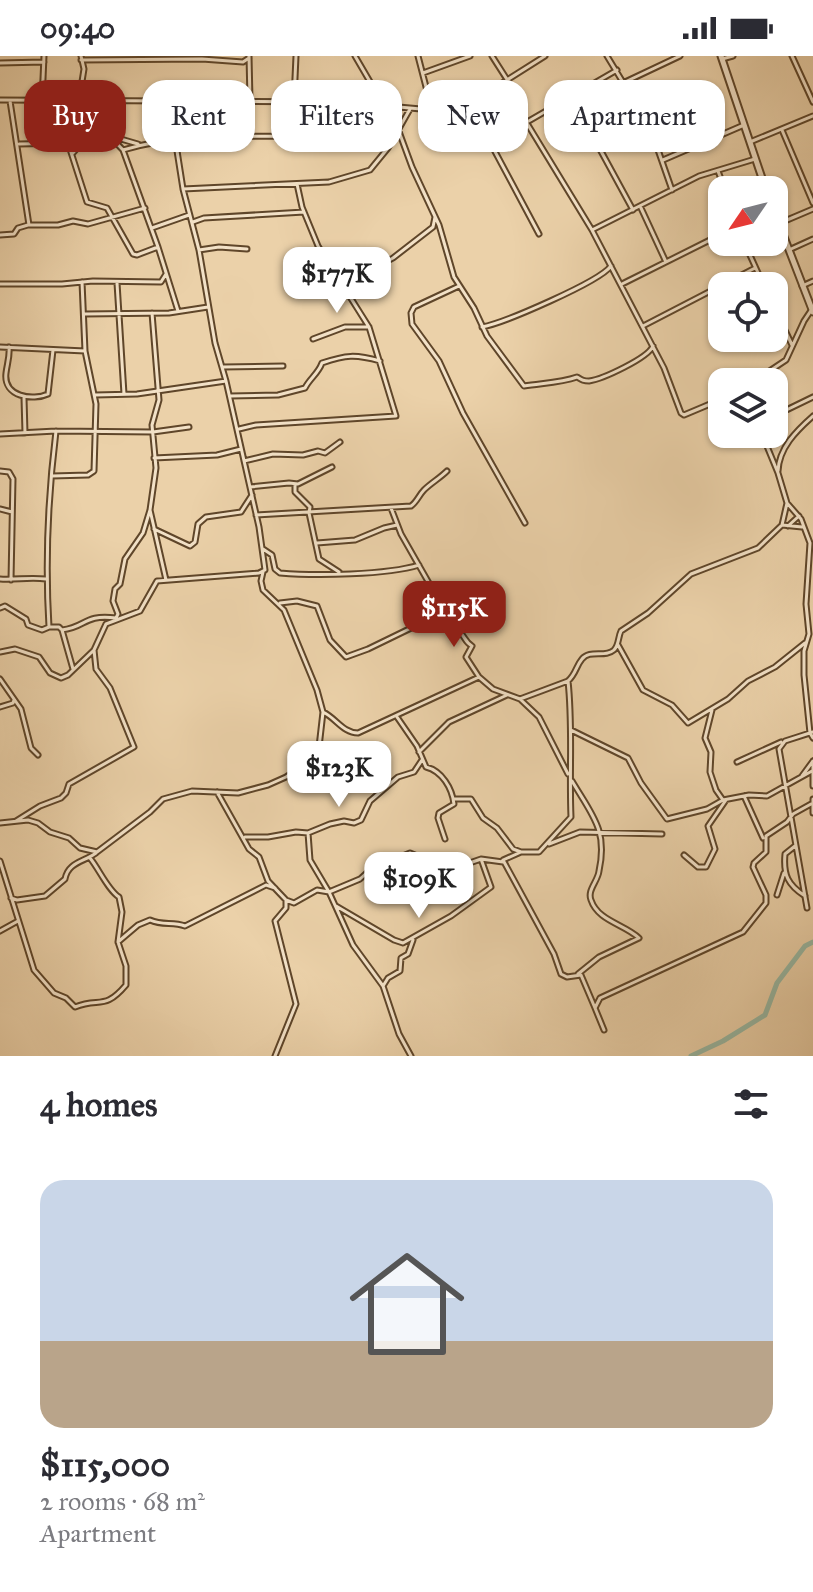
<!DOCTYPE html>
<html lang="en">
<head>
<meta charset="utf-8">
<style>
	:root { --surface:#fff; --page:#f2f2f3; --text:#2b2b33; --muted:#7c7c81; --accent:#8f2418 }
	body { margin:0; font-family:"IM FELL Great Primer",serif; background:var(--page); color:var(--text); height:100vh; display:flex; flex-direction:column; font-size:30px; white-space:nowrap }
	* { box-sizing:border-box; margin:0 }
	p { font-size:26px; color:var(--muted) }
	.icon { flex:none; width:44px; height:44px; fill:none; stroke:currentColor; stroke-width:2; stroke-linecap:round; stroke-linejoin:round }
	.map { position:relative; height:1000px; overflow:hidden }
	.drawer { display:flex; flex-direction:column; background:var(--surface); flex:1 }
	.drawer>* { flex:none }
	.banner { position:absolute; left:24px; top:24px; width:766px; height:72px; display:flex; gap:16px }
	.needle { width:52px; rotate:235deg }
	.controls { position:absolute; left:708px; top:120px; display:grid; gap:16px }
	.controls a { display:grid; place-items:center; width:80px; height:80px; border-radius:16px; background:var(--surface); box-shadow:0 2px 6px #0004; font-size:40px }
	.price { position:absolute; translate:-50% -68px; padding:0 18px; border-radius:16px; background:#fff; color:#222; font-size:26px; line-height:52px; filter:drop-shadow(0 2px 4px #0008) }
	.price::after { content:''; position:absolute; left:50%; top:48px; width:24px; height:18px; margin-left:-12px; background:inherit; clip-path:polygon(0 0,100% 0,50% 100%) }
	.price.active { background:var(--accent); color:#fff }
	ul { padding:0; list-style:none }
	li { display:grid; align-content:center; gap:16px; height:424px; padding:0 40px }
	li span { display:grid; place-items:center; height:248px; border-radius:24px; color:#555 }
	li>.icon { margin-inline-start:auto }
	span .icon { width:144px; height:144px; fill:#fffc; stroke-width:1 }
	li b { font-size:34px }
	h2 { display:flex; justify-content:space-between; align-items:center; height:96px; padding:0 40px; font-size:34px }
	.chip { padding:0 28px; border-radius:24px; background:var(--surface); box-shadow:0 2px 6px #0004; font-size:28px; line-height:72px }
	.chip.active { background:var(--accent); color:#fff }
	.status { display:flex; justify-content:space-between; align-items:center; height:56px; padding:0 40px; background:var(--surface); direction:ltr }
	.status svg { height:22px; fill:currentColor }
	.map>svg:first-child { display:block }
	.lines { fill:none; stroke-linecap:round; stroke-linejoin:round }
	.river { stroke:#99b8a3; stroke-width:5 }
	.minor-casing { stroke:#5f462a; stroke-width:7 }
	.tertiary-casing { stroke:#5f462a; stroke-width:9 }
	.minor { stroke:#f2e1c7; stroke-width:3 }
	.tertiary { stroke:#f2e1c7; stroke-width:5 }
</style>
</head>
<body>
<div class="status"><b>09:40</b><svg viewBox="0 0 49 12"><path d="M0 12V9h3v3zM5 12V6h3v6zM10 12V3h3v9zM15 12V0h3v12zM26 1h20v11H26zM47 4h2v5h-2z"/></svg></div>
<div class="map">
<svg width="813" height="1000" viewBox="0 0 813 1000">
	<rect width="100%" height="100%" fill="#ebd1a9"/>
	<filter id="stains"><feTurbulence type="fractalNoise" baseFrequency=".0025" numOctaves="4"/><feColorMatrix values="0 0 0 0 .2 0 0 0 0 .09 0 0 0 0 .02 0 0 0 .5 -.17"/></filter>
	<radialGradient id="worn" r=".72"><stop offset=".6" stop-color="#630" stop-opacity="0"/><stop offset="1" stop-color="#630" stop-opacity=".3"/></radialGradient>
	<g class="lines">
		<path class="river" d="M691,1000L723,985L765,959L777,927L805,890L813,886"/>
		<defs>
			<path id="minor" d="M249,0L250,44
				M355,0L383,48
				M418,0L432,54
				M492,0L508,25
				M607,0L650,71L672,134
				M792,0L813,46
				M722,3L733,0
				M81,4L202,3L243,6L249,2
				M0,7L44,6
				M423,17L470,0
				M625,26L680,0
				M503,28L592,174L664,312L681,357L684,359L722,343
				M571,40L633,154
				M0,44L343,46L432,54L464,46L488,36L545,0
				M79,44L84,13L81,0
				M294,44L296,0
				M10,45L29,169H58L73,165L88,168L145,152
				M42,45L44,0
				M468,45L539,178
				M69,46L88,57L123,94L158,191L178,255
				M393,49L394,62L412,111L439,169L454,221L474,252L487,280L524,330C542,327 560,327 577,321C582,324 583,325 589,325C603,323 648,302 653,290
				M527,66L617,14
				M782,74L813,147
				M114,81L138,88
				M245,82L246,46
				M750,86L813,60
				M19,88L68,87L87,146L107,152L133,198L137,199L158,191
				M123,94C175,78 235,81 289,80
				M72,98L93,75L92,64
				M663,104L744,69
				M718,115L725,134
				M183,133L329,126L370,114L388,92L410,53
				M641,152L666,206
				M193,166L204,162L304,156
				M780,167L813,153
				M152,172L189,159
				M592,174L699,120L755,103
				M0,179L14,178L18,172L28,169
				M744,186L764,230
				M791,193L813,183
				M199,194L219,191L247,193
				M117,227L124,338
				M0,228H62L93,225L161,226L166,218
				M622,228L722,178
				M343,229L393,202L433,171L435,161
				M459,230L414,251L411,257L412,268L439,305L463,357L525,467
				M802,230L813,225
				M774,251L792,289
				M85,258L169,257L208,251
				M643,270L755,212
				M482,271C504,267 599,226 611,210
				M313,283L345,271H369
				M0,291L85,295
				M9,291C10,301 7,308 6,317C3,341 33,345 48,338L53,294
				M223,311L283,310
				M753,326L786,304L804,265L812,253
				M95,339L137,338L226,325
				M230,340L278,339L305,332C310,322 318,318 322,307C346,299 355,298 380,305
				M24,342L25,377
				M774,360L813,341
				M239,373L256,369L396,360L369,271L318,190L302,151L297,128
				M56,375C48,440 45,506 49,571H59L62,574L73,613
				M0,378L56,375L153,376L189,371
				M762,378L778,417L787,447L801,463L810,487L806,548L809,578L804,595V619L810,677L813,682
				M154,402L217,399L241,393
				M244,405L273,398L303,399L318,395L325,397L340,386
				M0,415L9,416L13,423L11,524
				M778,415C779,392 796,375 813,360
				M52,420L88,419L94,415L96,348L85,295L82,226
				M295,429V436L310,451L309,457L319,503L339,516
				M250,431L289,427L298,428L332,411
				M0,453L12,456
				M150,454L166,524
				M256,459L411,450C417,446 419,439 424,434C431,427 440,422 447,415
				M782,469L802,471
				M788,470L799,460
				M154,473L190,490L195,486L198,468L206,461L241,456L252,439
				M317,487L355,484L384,472L397,469
				M263,493L272,499L275,513L280,517C315,520 387,519 419,509
				M0,523C16,524 29,521 46,523
				M280,547L297,545L317,550L330,584L346,601L368,593L442,557L438,543L401,478L391,452
				M0,552L5,550L26,563L28,569L42,574L49,571
				M444,557C449,567 452,568 460,576C465,581 465,586 472,590L466,601L479,621
				M62,574C87,571 83,558 116,562L118,558L113,545L115,533L120,528L125,503L143,477L150,454L156,412L152,369L159,344L152,257
				M618,589L643,634L672,649L688,667L728,643L748,625L775,611L805,587
				M0,596L15,593L39,601L50,617L61,622L68,619L94,594
				M0,623L21,653L31,692L38,699
				M520,643L539,661L568,718
				M0,651L13,647L14,644
				M712,654L705,682L711,696L710,716L716,734L723,744L749,739L767,740L812,715
				M323,656C336,662 343,677 358,677L479,621L493,633L520,643L568,625
				M397,661L417,690L426,711C442,715 452,732 454,748L439,757L438,762L445,783
				M571,674L628,702L641,727L667,763L707,753L723,744
				M419,696L449,666L507,639
				M813,705V730
				M737,706L781,686
				M802,720L813,705
				M572,725C592,759 608,774 599,815C598,825 587,834 591,844C598,865 624,868 639,882L599,901L578,918
				M217,736L249,793L259,801L268,825L286,844L294,847L317,834L329,836L353,889L383,930L399,978L411,1000
				M744,740L763,782
				M454,743H471L483,762L497,772L513,793L521,796
				M813,743V757
				M16,765L40,750L61,742L66,737L69,728L134,691L110,632L96,613L94,594L106,568L140,555L157,525L259,517L265,514L259,471L226,325L215,287L199,194L183,133L169,44
				M0,767L28,764L38,767L50,776L69,782L80,792L97,796L150,756L163,743L192,735L238,737L268,729L286,721L313,703L319,691L323,656L317,634L284,554L263,534L261,525L263,516
				M308,777L310,804L329,836L360,823L371,813L410,797L422,802L436,803L461,810L481,803L503,806
				M245,781H268L296,776L308,777L330,768L344,765L354,767L361,764L370,745L398,721L414,716L422,704
				M549,788L580,776L662,778
				M795,790L785,798C783,819 788,829 805,840
				M684,799L698,811H706L715,793L708,770L726,744
				M90,802C99,813 108,834 119,841L122,856L118,886
				M0,805L34,914L54,937L66,942L75,951C100,941 104,955 126,929V910L118,886L138,869L150,864C163,870 173,865 185,870L266,829L275,832
				M777,839L784,817
				M11,842L17,844L45,840L65,823C68,806 84,806 96,797
				M336,850L394,884L403,887L451,860L491,831L481,803
				M807,852L779,693L785,685L813,676
				M0,875L18,865
				M383,930L388,922L400,915L401,902L408,898L413,884
				M595,952L581,919L567,921L561,918L554,898L503,804L521,796H539L571,761C569,715 573,671 568,625C576,618 576,610 582,603C590,593 605,602 614,594C619,589 618,581 621,575L648,557L691,518L758,492L782,469L787,447
				M604,974L595,952L600,942L743,876L766,847V839L753,811L754,807L766,796V780L787,766L793,758L811,748
				M275,1000L296,948L275,865L286,852V844"/>
			<path id="tertiary" d="M721,0L766,134
				M774,155L813,256"/>
		</defs>
		<use href="#minor" class="minor-casing"/>
		<use href="#tertiary" class="tertiary-casing"/>
		<use href="#minor" class="minor"/>
		<use href="#tertiary" class="tertiary"/>
	</g>
	<rect width="100%" height="100%" filter="url(#stains)"/>
	<rect width="100%" height="100%" fill="url(#worn)"/>
</svg>
<div class="controls">
<a><svg class="needle" viewBox="-14 -14 28 28"><path d="M0-13l5 13h-10z" fill="#e53935"/><path d="M0 13l5-13h-10z" fill="#7c7c81"/></svg></a>
<a><svg class="icon" aria-label="locate" viewBox="0 0 24 24"><circle cx="12" cy="12" r="6"/><path d="M12 2v4M12 18v4M2 12h4M18 12h4"/></svg></a>
<a><svg class="icon" aria-label="layers" viewBox="0 0 24 24"><path d="M12 4l9 5-9 5-9-5zM3 14l9 5 9-5"/></svg></a>
</div>
<b class="price" style="left:337px;top:259px">$177K</b>
<b class="price active" style="left:454px;top:593px">$115K</b>
<b class="price" style="left:339px;top:753px">$123K</b>
<b class="price" style="left:419px;top:864px">$109K</b>
<div class="banner">
<a class="chip active">Buy</a>
<a class="chip">Rent</a>
<a class="chip">Filters</a>
<a class="chip">New</a>
<a class="chip">Apartment</a>
</div>
</div>
<section class="drawer">
<h2>4 homes<svg class="icon" aria-label="filters" viewBox="0 0 24 24"><path d="M4 7h16M4 17h16"/><circle cx="9" cy="7" r="2"/><circle cx="15" cy="17" r="2"/></svg></h2>
<ul>
<li><span style="background:linear-gradient(#c9d6e8 65%,#b9a48a 0)"><svg class="icon" aria-label="home" viewBox="0 0 24 24"><path d="M3 11l9-7 9 7M6 9v11h12V9"/></svg></span><div><b>$115,000</b><p>2 rooms · 68 m²</p><p>Apartment</p></div></li>
</ul>
</section>
</body>
</html>
